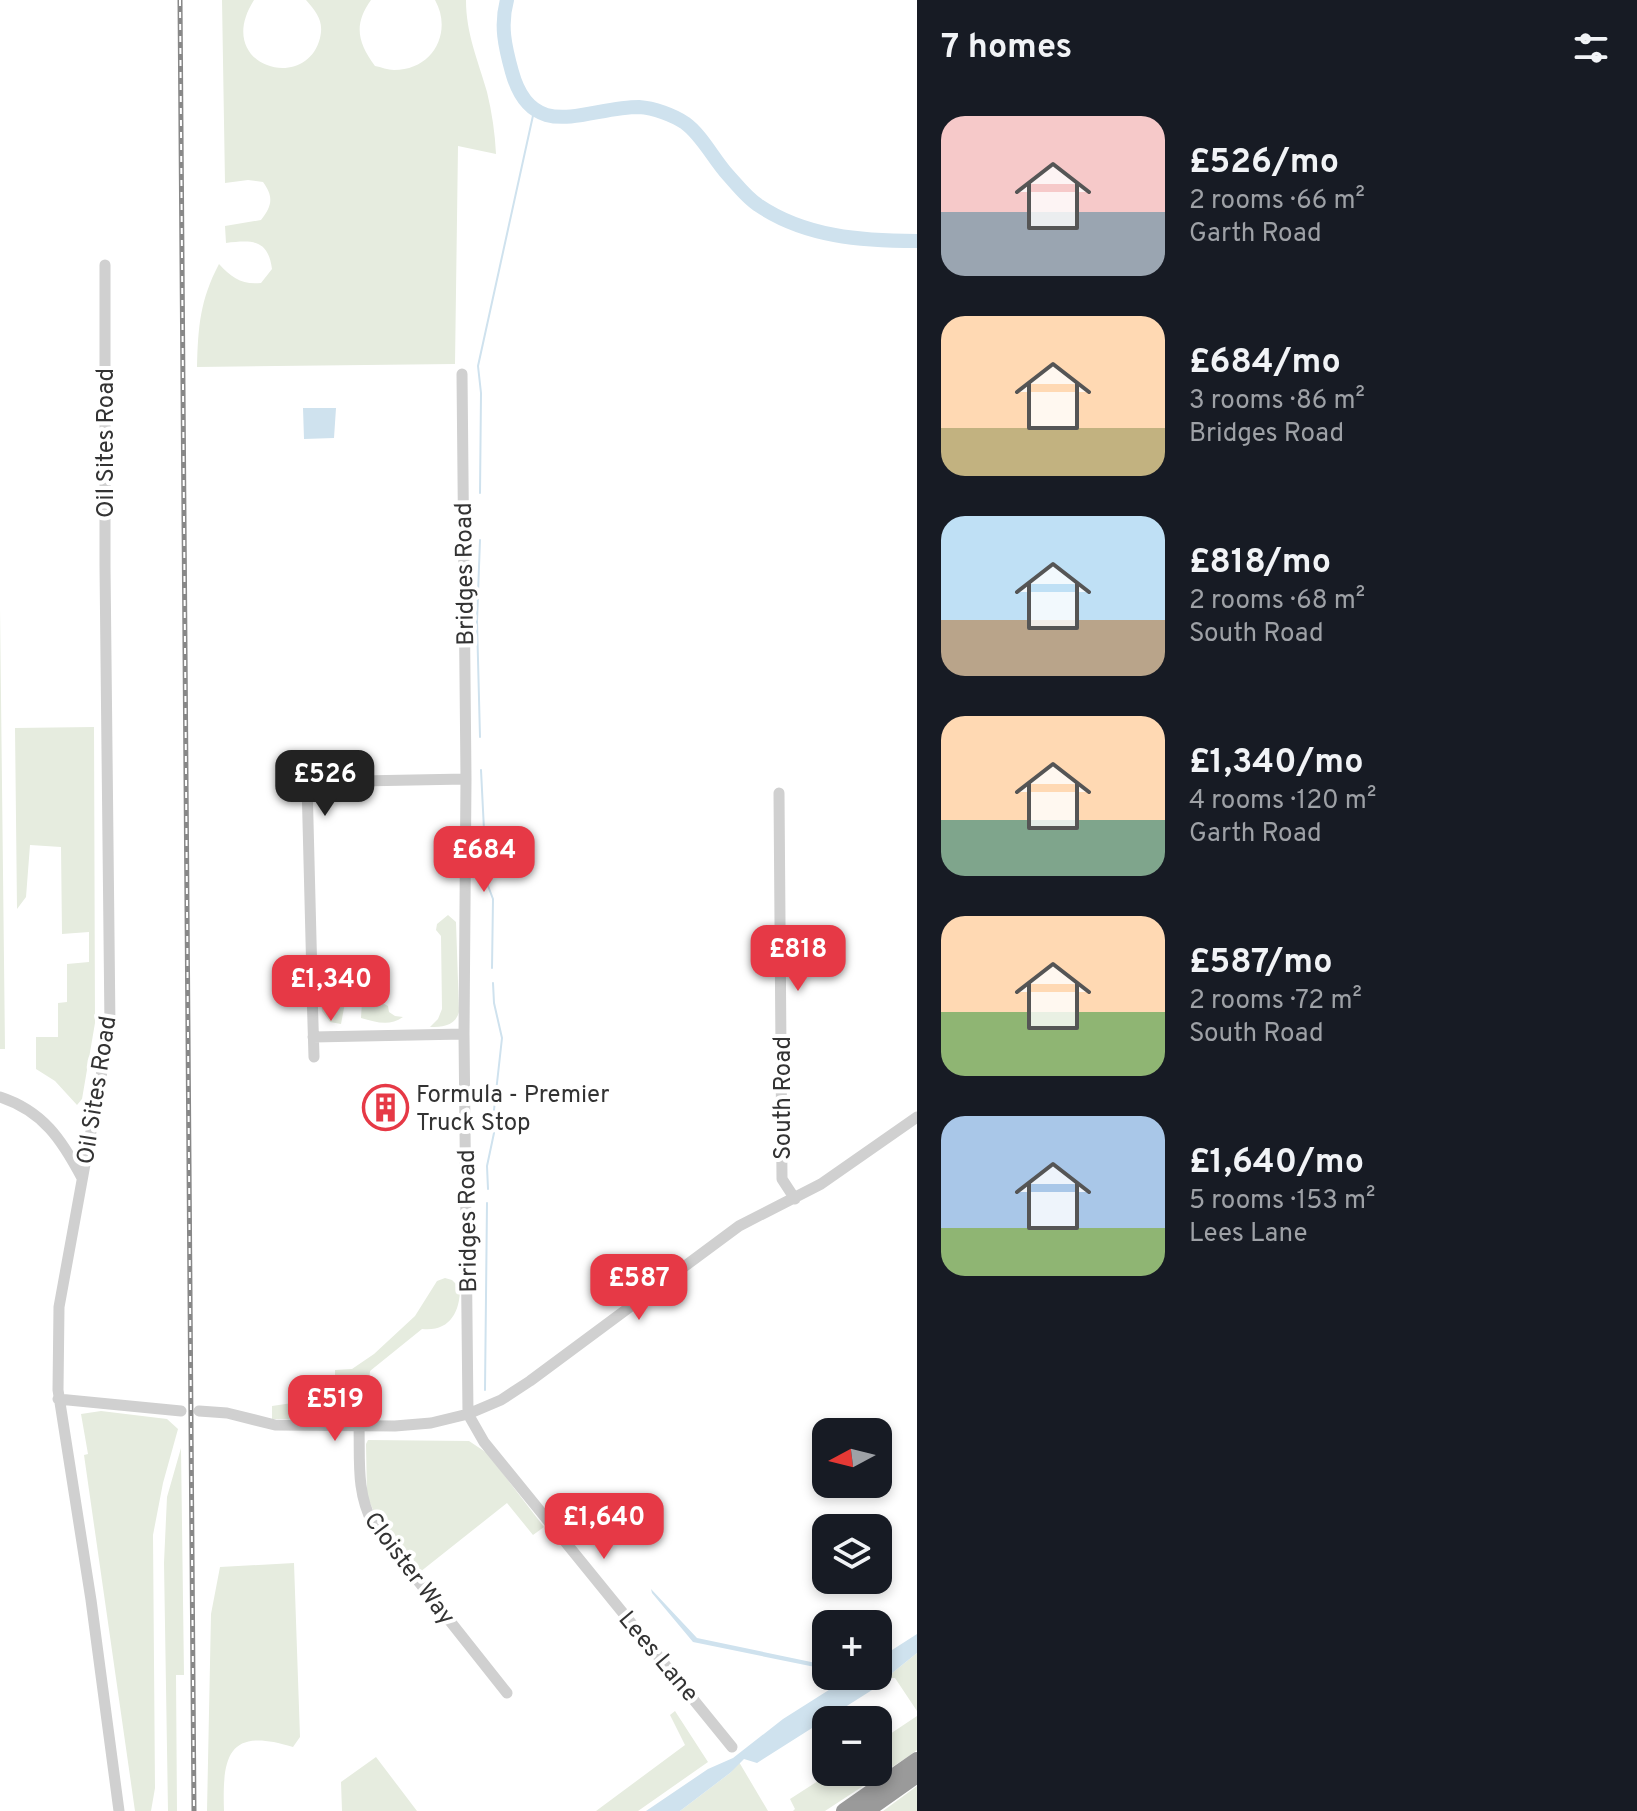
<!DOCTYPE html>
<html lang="en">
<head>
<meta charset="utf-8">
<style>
	:root { --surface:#171b24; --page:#242831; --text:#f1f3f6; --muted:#9ea1a6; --accent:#e63946 }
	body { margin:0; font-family:Overpass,sans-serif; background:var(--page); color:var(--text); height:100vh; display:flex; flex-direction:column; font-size:30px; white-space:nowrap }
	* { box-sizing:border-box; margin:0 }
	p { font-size:26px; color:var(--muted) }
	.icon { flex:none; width:44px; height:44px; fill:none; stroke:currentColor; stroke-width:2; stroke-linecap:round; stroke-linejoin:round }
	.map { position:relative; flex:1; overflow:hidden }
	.panel { display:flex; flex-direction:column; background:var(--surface); width:720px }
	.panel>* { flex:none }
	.needle { width:52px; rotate:263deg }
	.buttons { position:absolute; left:812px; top:1418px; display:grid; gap:16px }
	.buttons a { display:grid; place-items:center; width:80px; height:80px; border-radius:16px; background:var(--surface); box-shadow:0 4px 12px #0003; font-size:40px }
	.price { position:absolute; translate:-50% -68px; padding:0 18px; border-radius:16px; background:var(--accent); color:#fff; font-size:26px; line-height:52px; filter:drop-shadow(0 2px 4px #0008) }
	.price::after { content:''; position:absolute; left:50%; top:48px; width:24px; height:18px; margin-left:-12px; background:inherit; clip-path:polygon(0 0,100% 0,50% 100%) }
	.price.active { background:#222; color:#fff }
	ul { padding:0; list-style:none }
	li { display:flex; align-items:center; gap:24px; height:200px; padding:0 24px }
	li span { display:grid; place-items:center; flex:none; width:224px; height:160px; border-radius:24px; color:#555 }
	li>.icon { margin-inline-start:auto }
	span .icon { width:96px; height:96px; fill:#fffc; stroke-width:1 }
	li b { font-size:34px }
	h2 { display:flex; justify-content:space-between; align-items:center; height:96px; padding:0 24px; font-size:34px }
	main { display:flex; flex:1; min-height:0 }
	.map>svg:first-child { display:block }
	.green { fill:#e6ecdf }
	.water { fill:#cfe2ee }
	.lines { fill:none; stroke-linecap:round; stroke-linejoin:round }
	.stream { stroke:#cfe2ee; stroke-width:2 }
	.river { stroke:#cfe2ee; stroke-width:14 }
	.minor { stroke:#d0d0d0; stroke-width:11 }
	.highway { stroke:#9a9a9a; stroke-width:16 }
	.rail-casing { stroke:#888; stroke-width:5 }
	.rail { stroke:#fff; stroke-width:2; stroke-dasharray:6; stroke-linecap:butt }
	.labels { text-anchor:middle; stroke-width:8; stroke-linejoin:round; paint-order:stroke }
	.street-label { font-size:24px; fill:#333; stroke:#fff }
	.poi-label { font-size:24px; fill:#333; stroke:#fff; text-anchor:start }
</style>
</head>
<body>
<main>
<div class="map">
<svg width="917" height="1811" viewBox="0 0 917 1811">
	<rect width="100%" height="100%" fill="#fff"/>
	<path class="green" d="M222,0H254C212,66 306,94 320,38C324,21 317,13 306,0H371C353,25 358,43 375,66C381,67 388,70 394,70C433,70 453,32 435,0H466C466,34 478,60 487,92C492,113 495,133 496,154L458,146L455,364L197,367C198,327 200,300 219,264C232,278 242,285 261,283L272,269C268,239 252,240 226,243L225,226L261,220C272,206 274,197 263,182L248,180L225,183Z
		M0,608L5,1049H0Z
		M94,727L95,1023L82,1099L77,1105L55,1081L36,1069V1037H58V1003L67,1002V964L89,962V932L62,934L61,847L30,845L26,897L17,909L15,728Z
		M448,915L456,922L459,1012C455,1026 443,1027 430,1027L438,1019L442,1009L441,936L436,930L437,924Z
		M324,986L344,989L347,992L341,1024L330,1022L322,1011L320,989Z
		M369,996L388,1006L389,1012L395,1016L403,1017C389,1027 376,1022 361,1018L362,1001Z
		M445,1278L452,1280L460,1288C460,1313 449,1332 422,1329L370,1371L368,1394C353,1397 343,1400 339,1416L325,1419H272V1406L299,1402L335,1388V1370L352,1369L374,1354L415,1316L437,1281Z
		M101,1411L167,1419L178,1429L163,1483L153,1535L155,1788L151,1811H135L84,1455L88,1454L81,1414Z
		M368,1440L469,1441L487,1453L544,1527L533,1535L507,1503L420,1572L384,1530L374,1512L367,1496L366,1444Z
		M181,1448L184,1675H176L177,1811H168L164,1563L167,1497Z
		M294,1563L300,1737L293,1747C229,1727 222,1754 224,1811H207L211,1614L220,1567Z
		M917,1653V1711L895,1678H891V1674Z
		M675,1711L708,1762L638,1811H596L685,1745L670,1715Z
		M917,1716V1750L909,1756L825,1811H793L795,1809L790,1799L832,1772H878V1742Z
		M376,1757L417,1811H342L341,1782Z
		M739,1762L768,1811H680L730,1773Z
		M917,1786V1811H883Z"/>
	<path class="water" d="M303,408H336L334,438L304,439Z
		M651,1589L697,1638L816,1663L826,1658V1663L815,1667L693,1642L652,1593Z
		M917,1634V1653L891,1674V1678L757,1763L744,1759L730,1773L680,1811H646L708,1769L733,1758L783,1719L851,1676H878V1659Z"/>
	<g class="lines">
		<path class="stream" d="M480,493L481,393L478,366L534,111
			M480,737L477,621L480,540
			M481,770L484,830L482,870L493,899L492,968
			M493,983L494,1003L502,1038L494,1110
			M488,1189L487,1166L494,1133
			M485,1390L487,1203"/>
		<path class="river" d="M507,0C500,25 505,47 512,72C532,145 587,107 639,107C654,108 673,115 685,123C702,135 714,160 728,175C737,185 747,198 758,205C805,237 862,241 917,241"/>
		<path class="minor" d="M105,265V566L110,1027L59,1307L58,1390L91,1600L119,1811
			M462,374L466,779L464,1034L468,1414
			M779,793L782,1179L795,1199
			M312,979L307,782L466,779
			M312,990L314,1057
			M313,1037L464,1034
			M0,1097C43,1111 62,1140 82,1178
			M58,1399L181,1411
			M199,1411L227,1413L275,1425L395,1426L431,1423L468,1414L501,1400L530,1381L739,1226L821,1184L917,1117
			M468,1414L484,1442L732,1747
			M359,1426C360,1461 356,1492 373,1524L507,1693"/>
		<path class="highway" d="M844,1811L917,1760
			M866,1811L917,1775"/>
		<defs>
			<path id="rail" d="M180,0L194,1811"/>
		</defs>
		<use href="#rail" class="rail-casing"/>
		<use href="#rail" class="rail"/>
	</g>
	<defs>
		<symbol id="building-ring" viewBox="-11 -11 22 22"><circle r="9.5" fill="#fff" stroke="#e63946" stroke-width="1.5"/><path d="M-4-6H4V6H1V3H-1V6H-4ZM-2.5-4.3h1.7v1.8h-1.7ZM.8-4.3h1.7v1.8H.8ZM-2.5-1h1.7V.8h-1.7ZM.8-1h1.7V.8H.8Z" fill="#e63946"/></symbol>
	</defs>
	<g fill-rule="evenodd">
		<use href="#building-ring" x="360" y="1082" width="51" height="51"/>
	</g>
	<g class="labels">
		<g class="street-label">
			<text transform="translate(105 443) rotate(-90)" y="8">Oil Sites Road</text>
			<text transform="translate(464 574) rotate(-91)" y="8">Bridges Road</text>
			<text transform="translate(96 1090) rotate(-81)" y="8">Oil Sites Road</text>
			<text transform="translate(782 1098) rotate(-90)" y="8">South Road</text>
			<text transform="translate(467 1221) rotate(-91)" y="8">Bridges Road</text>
			<text transform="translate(410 1568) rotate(53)" y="8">Cloister Way</text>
			<text transform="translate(659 1656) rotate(50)" y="8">Lees Lane</text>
		</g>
		<g class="poi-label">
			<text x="416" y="1102">Formula - Premier<tspan x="416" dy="28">Truck Stop</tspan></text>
		</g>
	</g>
</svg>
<div class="buttons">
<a><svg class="needle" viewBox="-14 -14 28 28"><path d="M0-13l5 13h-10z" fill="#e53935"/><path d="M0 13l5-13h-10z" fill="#9ea1a6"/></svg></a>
<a><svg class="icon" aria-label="layers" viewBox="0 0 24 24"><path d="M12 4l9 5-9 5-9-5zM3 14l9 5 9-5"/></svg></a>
<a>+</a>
<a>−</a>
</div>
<b class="price active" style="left:325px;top:818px">£526</b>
<b class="price" style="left:484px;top:894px">£684</b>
<b class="price" style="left:798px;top:993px">£818</b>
<b class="price" style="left:331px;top:1023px">£1,340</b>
<b class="price" style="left:639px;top:1322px">£587</b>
<b class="price" style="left:335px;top:1443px">£519</b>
<b class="price" style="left:604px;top:1561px">£1,640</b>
</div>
<section class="panel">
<h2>7 homes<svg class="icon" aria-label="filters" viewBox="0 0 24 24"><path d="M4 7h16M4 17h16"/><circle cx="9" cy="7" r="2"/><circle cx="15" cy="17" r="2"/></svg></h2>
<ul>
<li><span style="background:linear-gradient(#f6c9c9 60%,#9aa5b1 0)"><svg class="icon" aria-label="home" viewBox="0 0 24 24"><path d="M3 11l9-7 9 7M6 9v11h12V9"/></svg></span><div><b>£526/mo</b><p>2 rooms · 66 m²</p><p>Garth Road</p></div></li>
<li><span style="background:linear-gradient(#ffd9b3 70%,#c2b280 0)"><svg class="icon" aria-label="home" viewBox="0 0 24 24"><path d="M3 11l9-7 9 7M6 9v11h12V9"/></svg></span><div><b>£684/mo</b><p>3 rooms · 86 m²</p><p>Bridges Road</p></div></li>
<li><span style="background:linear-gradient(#bfe0f5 65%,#b9a48a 0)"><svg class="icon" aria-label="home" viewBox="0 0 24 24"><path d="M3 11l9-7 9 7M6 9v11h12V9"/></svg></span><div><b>£818/mo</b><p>2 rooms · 68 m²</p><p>South Road</p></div></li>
<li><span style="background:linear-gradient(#ffd9b3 65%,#7fa58c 0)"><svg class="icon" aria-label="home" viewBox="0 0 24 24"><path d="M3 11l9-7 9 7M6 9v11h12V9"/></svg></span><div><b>£1,340/mo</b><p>4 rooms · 120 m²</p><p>Garth Road</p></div></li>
<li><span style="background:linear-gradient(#ffd9b3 60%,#8fb573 0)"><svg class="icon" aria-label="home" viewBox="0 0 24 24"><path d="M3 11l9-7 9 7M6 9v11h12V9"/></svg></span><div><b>£587/mo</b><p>2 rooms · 72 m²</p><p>South Road</p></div></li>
<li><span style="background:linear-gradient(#a9c7e8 70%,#8fb573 0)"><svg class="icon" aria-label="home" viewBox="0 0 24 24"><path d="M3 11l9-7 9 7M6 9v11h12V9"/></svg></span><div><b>£1,640/mo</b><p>5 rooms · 153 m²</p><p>Lees Lane</p></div></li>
</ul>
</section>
</main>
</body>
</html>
